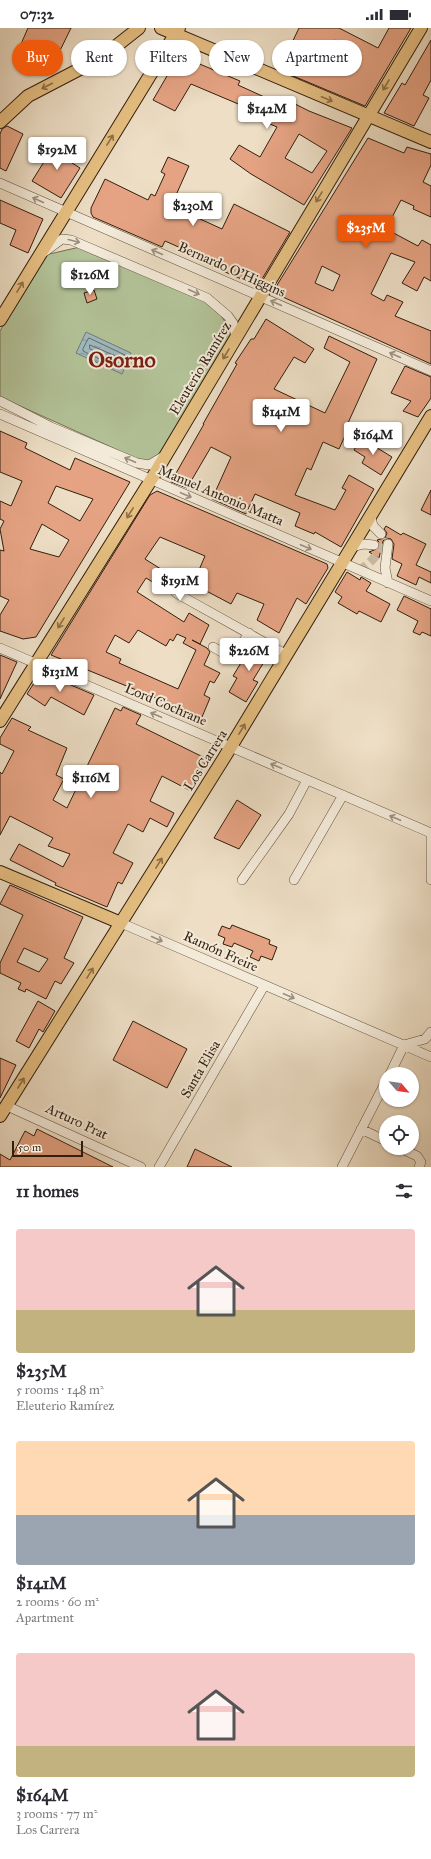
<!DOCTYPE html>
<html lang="en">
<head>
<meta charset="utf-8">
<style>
	:root { --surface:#fff; --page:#f7f7f7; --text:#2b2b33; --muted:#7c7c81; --accent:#ea580c }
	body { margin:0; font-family:"IM FELL Great Primer",serif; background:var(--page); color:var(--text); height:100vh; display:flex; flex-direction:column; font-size:15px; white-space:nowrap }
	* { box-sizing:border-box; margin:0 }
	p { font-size:13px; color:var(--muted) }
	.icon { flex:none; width:22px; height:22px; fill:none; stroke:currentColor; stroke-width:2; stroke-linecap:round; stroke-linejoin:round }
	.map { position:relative; height:1139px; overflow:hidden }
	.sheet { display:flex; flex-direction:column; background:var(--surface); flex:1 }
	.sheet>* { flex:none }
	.hud { position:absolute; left:12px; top:12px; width:407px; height:36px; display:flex; gap:8px }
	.needle { width:26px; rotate:118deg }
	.fabs { position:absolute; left:379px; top:1039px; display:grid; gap:8px }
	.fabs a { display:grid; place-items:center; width:40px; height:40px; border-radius:50%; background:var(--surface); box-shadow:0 1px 3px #0004; font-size:20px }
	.scale { position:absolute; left:12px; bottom:10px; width:71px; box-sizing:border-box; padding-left:4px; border:2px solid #321f0e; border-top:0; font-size:11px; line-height:14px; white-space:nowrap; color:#321f0e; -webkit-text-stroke:3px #f3ead9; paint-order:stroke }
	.price { position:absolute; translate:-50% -34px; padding:0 9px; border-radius:4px; background:#fff; color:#222; font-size:13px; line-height:26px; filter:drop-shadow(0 1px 2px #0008) }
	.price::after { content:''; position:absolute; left:50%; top:24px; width:12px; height:9px; margin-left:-6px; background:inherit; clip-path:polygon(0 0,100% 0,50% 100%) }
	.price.current { background:var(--accent); color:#fff }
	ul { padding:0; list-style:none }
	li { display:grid; align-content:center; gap:8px; height:212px; padding:0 16px }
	li span { display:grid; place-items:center; height:124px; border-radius:4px; color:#555 }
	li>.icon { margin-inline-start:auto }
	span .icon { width:72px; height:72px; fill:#fffc; stroke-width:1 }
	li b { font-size:17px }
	h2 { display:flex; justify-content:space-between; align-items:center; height:48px; padding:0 16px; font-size:17px }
	.chip { padding:0 14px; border-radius:18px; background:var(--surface); box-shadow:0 1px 3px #0004; font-size:14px; line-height:36px }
	.chip.current { background:var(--accent); color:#fff }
	.status { display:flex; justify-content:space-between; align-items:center; height:28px; padding:0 20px; background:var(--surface); direction:ltr }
	.status svg { height:11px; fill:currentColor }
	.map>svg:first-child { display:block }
	.park { fill:#b3c298; stroke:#727053 }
	.water { fill:url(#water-ripples); stroke:#737b78 }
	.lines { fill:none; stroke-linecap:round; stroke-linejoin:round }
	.shore { stroke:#686c66; stroke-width:1 }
	.building { fill:#e5a383; stroke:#321f0e; fill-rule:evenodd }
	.minor-tunnel { stroke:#c8b8a0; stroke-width:9; stroke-dasharray:9 4.5; stroke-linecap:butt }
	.minor-casing { stroke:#614f3c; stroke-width:10 }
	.major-casing { stroke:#321f0e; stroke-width:14 }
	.minor { stroke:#f3ead9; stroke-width:9 }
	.major { stroke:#e6bf82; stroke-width:12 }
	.oneway { stroke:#8c6f48 }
	.oneway2 { stroke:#9c8f7e }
	.labels { text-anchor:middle; stroke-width:4; stroke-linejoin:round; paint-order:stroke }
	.street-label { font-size:14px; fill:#321f0e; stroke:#f3ead9 }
	.town-label { font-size:22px; font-weight:bold; fill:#7a1f14; stroke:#f3ead9 }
</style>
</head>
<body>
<div class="status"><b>07:32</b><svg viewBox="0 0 49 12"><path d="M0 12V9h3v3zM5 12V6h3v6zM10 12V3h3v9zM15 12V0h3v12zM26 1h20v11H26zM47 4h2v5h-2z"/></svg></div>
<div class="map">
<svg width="431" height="1139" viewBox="0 0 431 1139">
	<defs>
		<pattern id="water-ripples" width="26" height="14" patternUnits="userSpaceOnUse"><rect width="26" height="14" fill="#9eb9bf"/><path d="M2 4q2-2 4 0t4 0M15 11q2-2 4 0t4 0" fill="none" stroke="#81969a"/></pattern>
	</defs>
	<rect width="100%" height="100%" fill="#eddec5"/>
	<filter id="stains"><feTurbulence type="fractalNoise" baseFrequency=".005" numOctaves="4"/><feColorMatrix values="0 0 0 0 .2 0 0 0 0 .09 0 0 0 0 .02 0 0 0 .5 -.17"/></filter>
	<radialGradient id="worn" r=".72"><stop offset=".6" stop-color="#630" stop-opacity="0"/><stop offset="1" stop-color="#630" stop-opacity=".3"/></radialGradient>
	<path class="park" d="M80,219L213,276L230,301L231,308L162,428L149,434L140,432L0,369V303L22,263L45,227Z"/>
	<path class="water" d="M86,304L131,325L122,346L76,325Z"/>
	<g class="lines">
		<path class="shore" d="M89,310L125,327L120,339L118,340L83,323V321Z
			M90,317L118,329V332L116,333L90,321Z"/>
	</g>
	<path class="building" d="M28,0H71L51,41L17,25Z
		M299,0H339L378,20L389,0H411L365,78L279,42ZM334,12L354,23L345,39L325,29Z
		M431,12V52L423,67L429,70L414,98L384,85L402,55L405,57Z
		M178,29H183L240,53L238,57L284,78L287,72L309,83L352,100L304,177L251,146L230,131L239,117L260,129L277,99L240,83L243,78L191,56L175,83L153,72ZM299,106L327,123L312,145L285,130Z
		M7,98L23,106L6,143L0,140V106L2,101Z
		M368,110L404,125L407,119L431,126V137L423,154L431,158V189L413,181L414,178L401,172L386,201L418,218L422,212L431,217V253L424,249L417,263L402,255L415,234L391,225L371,266L384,273L387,267L403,274L395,288L431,303V336L274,265V262ZM322,238L340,247L333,263L315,255Z
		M57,113L75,124L69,133L80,140L61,170L32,153Z
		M168,129L189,138L172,176L186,183L185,184L222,201L234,176L290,204L259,256L255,257L207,236L208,232L165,213L162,219L93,189L91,185V180L105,151L148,172L151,166L155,168L165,146L161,144Z
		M0,172L43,191L28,225L10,217L16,202L0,195Z
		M94,262L97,271L87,275L84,265Z
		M266,291L314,321L305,335L294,329L274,361L325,385L350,334L324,320L329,308L377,331L348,395L350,397L339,421L323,414L311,442L307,440L295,467L335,482L346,462L342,460L349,447L374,461L341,519L315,504L314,506L295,498L300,485L255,466L246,486L212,471L231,429L211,419L187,460L171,454L204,396H203L237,336L235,335L251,311H254Z
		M405,338L431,349V370L418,389L403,383L411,373L391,365Z
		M0,403L27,415L25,420L70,442L75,430L130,454L36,609L23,611L0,603V587L9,572L0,568V522L4,523L0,501L4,493L0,491V473L11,478L22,453L0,444ZM56,458L93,471L80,493L48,475ZM42,496L69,512L59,529L30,521Z
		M361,410L392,429L381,447L362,435L365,429L354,422Z
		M431,462V487L421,482Z
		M157,463L327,536L328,540L306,576L297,570L279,605L257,592L264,576L237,565L231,576L193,556L205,528L160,509L145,531L164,543L156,556L146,550L137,564L184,594L189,585L209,597L200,616L192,612L207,620L210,624L204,637L220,645L214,655L210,653L204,667L210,670L202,689L51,627L150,467ZM138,602L166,618L170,611L173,613L177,606L186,610L183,615L196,622L178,661L119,635L121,631L106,624L115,607L129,615Z
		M386,498L401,507L403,505L426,516L416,537L431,544V555L419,549L416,557L397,548L402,536L392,531L394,516L391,511L386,510L383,513L379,530L369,524L379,520L380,515L377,512L385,510L387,505L384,501Z
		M347,544L360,552L361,549L371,555L366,563L390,576L381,594L359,583L357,586L338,575L342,569L335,564Z
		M404,568L431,581V608L422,604L420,607L413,604L418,593L397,582Z
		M253,615L270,624L253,652L258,654L246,674L229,664L237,650L233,648Z
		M0,627L17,634L0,671Z
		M41,644L94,667L84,687L51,669L45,678L27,666Z
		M123,679L141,687L136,696L207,731L191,763L162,748L150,773L174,785L167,799L150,790L143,804L128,796L113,825L133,835L122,856L118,854L107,879L55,857L56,855L10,832L19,816L63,839L70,826L48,818L53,810L10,788L0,807V744L2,746L14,723L0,716V710L12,690L31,699L28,702L67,720L56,747L64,751L53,772L67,780L115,680L121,683Z
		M237,772L261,787L239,821L214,810Z
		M10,857L83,889L64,930L74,935L61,956L55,953L46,971L26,961L25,964L18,961L21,955L0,945V935L23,887L0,876ZM24,920L48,931L39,944L17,934Z
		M232,897L270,912L269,916L277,919L272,932L261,928L259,933L250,929L253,923L234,915L232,919L223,916L225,910L218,907L222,898L230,901Z
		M38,973L55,983L43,1004L39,1001L29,1020L16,1013Z
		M133,993L187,1021L167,1060L113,1032Z
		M0,1030L16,1037L0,1070Z
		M37,1101L113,1139H0V1126L10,1132L25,1103L34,1108Z
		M195,1121L232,1139H187Z"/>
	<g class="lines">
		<path class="minor-tunnel" d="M359,542C370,537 382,522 386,510"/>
		<defs>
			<path id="minor" d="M0,155L431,343
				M43,225L62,211L71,212L207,270L228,288L233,295L236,309
				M0,373L51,399L137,435L149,437L164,428
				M0,386L431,573
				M371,489L373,498L381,506
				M352,519L364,516L374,517
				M388,555L385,540L388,516
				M176,565L287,627
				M213,619L225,626L234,627L249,605
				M0,620L431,805
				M431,809V852
				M242,852L289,786L307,752
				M294,852L343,767
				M121,895L431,1029
				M390,1046L404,1017L425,1011L431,1004
				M7,1078L141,1139
				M361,1101L386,1113
				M400,1120L417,1128L421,1134L419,1139
				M159,1139L264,958
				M342,1139L386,1053"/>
			<path id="major" d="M161,0L431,114
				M0,94L28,68L101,30L139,0
				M0,292L179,0
				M0,693L151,452L421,0
				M0,844L121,895
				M0,1088L224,730L431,388"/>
		</defs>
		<use href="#minor" class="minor-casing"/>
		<use href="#major" class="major-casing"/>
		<use href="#minor" class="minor"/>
		<use href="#major" class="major"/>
	</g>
	<defs><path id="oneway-shaft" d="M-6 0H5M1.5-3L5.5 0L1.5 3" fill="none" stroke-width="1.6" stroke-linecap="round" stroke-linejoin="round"/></defs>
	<g class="oneway">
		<use href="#oneway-shaft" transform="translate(386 57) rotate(121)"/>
		<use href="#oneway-shaft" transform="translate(47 58) rotate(153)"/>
		<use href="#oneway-shaft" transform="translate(327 71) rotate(23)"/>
		<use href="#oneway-shaft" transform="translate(110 112) rotate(-58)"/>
		<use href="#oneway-shaft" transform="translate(319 169) rotate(121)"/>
		<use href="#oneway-shaft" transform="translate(20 259) rotate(-59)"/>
		<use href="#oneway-shaft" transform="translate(226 326) rotate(121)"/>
		<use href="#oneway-shaft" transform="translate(130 485) rotate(122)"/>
		<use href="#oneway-shaft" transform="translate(61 595) rotate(122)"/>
		<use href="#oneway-shaft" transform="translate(242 701) rotate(-59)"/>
		<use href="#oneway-shaft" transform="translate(159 835) rotate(-58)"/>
		<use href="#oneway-shaft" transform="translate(90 945) rotate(-58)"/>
		<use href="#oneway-shaft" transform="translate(21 1055) rotate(-58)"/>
	</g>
	<g class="oneway2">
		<use href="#oneway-shaft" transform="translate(38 172) rotate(-156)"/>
		<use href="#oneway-shaft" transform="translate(74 213) rotate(14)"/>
		<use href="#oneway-shaft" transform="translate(157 224) rotate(-156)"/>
		<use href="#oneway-shaft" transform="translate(194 264) rotate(24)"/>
		<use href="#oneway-shaft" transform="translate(276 275) rotate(-156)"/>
		<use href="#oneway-shaft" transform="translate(395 327) rotate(-156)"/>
		<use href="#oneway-shaft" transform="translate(130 432) rotate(-157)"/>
		<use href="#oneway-shaft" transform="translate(186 467) rotate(23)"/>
		<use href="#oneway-shaft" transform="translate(306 519) rotate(23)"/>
		<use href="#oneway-shaft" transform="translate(156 687) rotate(-157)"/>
		<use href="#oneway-shaft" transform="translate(276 738) rotate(-157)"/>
		<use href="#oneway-shaft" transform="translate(395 790) rotate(-157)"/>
		<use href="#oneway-shaft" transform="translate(157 911) rotate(24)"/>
		<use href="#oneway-shaft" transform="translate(289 968) rotate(23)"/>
	</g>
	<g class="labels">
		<g class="street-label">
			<text transform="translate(232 241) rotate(24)" y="5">Bernardo O'Higgins</text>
			<text transform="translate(200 340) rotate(-59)" y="5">Eleuterio Ramírez</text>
			<text transform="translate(221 467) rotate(23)" y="5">Manuel Antonio Matta</text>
			<text transform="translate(166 676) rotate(23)" y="5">Lord Cochrane</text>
			<text transform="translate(205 732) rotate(-58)" y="5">Los Carrera</text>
			<text transform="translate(221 923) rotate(24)" y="5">Ramón Freire</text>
			<text transform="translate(200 1041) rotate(-60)" y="5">Santa Elisa</text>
			<text transform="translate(77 1093) rotate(25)" y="5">Arturo Prat</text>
		</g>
		<g class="town-label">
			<text x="122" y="339">Osorno</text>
		</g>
	</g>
	<rect width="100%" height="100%" filter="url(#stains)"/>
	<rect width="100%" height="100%" fill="url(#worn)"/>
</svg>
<div class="fabs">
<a><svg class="needle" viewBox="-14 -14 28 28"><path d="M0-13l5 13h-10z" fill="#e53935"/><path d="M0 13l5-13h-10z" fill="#7c7c81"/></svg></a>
<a><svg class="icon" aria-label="locate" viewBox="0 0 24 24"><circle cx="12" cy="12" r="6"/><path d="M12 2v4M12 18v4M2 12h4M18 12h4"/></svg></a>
</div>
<div class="scale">50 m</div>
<b class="price" style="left:267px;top:102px">$142M</b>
<b class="price" style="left:57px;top:143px">$192M</b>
<b class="price" style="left:193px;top:199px">$230M</b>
<b class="price current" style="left:366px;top:221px">$235M</b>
<b class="price" style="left:90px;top:268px">$126M</b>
<b class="price" style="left:281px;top:405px">$141M</b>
<b class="price" style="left:373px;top:428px">$164M</b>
<b class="price" style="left:180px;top:574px">$191M</b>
<b class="price" style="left:249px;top:644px">$226M</b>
<b class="price" style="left:60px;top:665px">$131M</b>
<b class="price" style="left:91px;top:771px">$116M</b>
<div class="hud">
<a class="chip current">Buy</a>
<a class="chip">Rent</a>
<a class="chip">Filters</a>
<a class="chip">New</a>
<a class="chip">Apartment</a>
</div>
</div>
<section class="sheet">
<h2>11 homes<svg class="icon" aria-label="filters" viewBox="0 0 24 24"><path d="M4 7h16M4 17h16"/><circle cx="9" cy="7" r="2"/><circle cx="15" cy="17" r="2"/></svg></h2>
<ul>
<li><span style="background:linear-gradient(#f6c9c9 65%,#c2b280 0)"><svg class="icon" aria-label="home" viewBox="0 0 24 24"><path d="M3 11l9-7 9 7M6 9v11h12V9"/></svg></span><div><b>$235M</b><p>5 rooms · 148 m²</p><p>Eleuterio Ramírez</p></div></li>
<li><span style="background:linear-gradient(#ffd9b3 60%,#9aa5b1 0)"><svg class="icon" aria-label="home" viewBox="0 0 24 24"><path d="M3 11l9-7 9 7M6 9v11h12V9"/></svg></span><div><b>$141M</b><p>2 rooms · 60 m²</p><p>Apartment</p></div></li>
<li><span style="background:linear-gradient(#f6c9c9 75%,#c2b280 0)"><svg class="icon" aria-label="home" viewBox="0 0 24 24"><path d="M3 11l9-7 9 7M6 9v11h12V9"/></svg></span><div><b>$164M</b><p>3 rooms · 77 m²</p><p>Los Carrera</p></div></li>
</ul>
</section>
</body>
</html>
